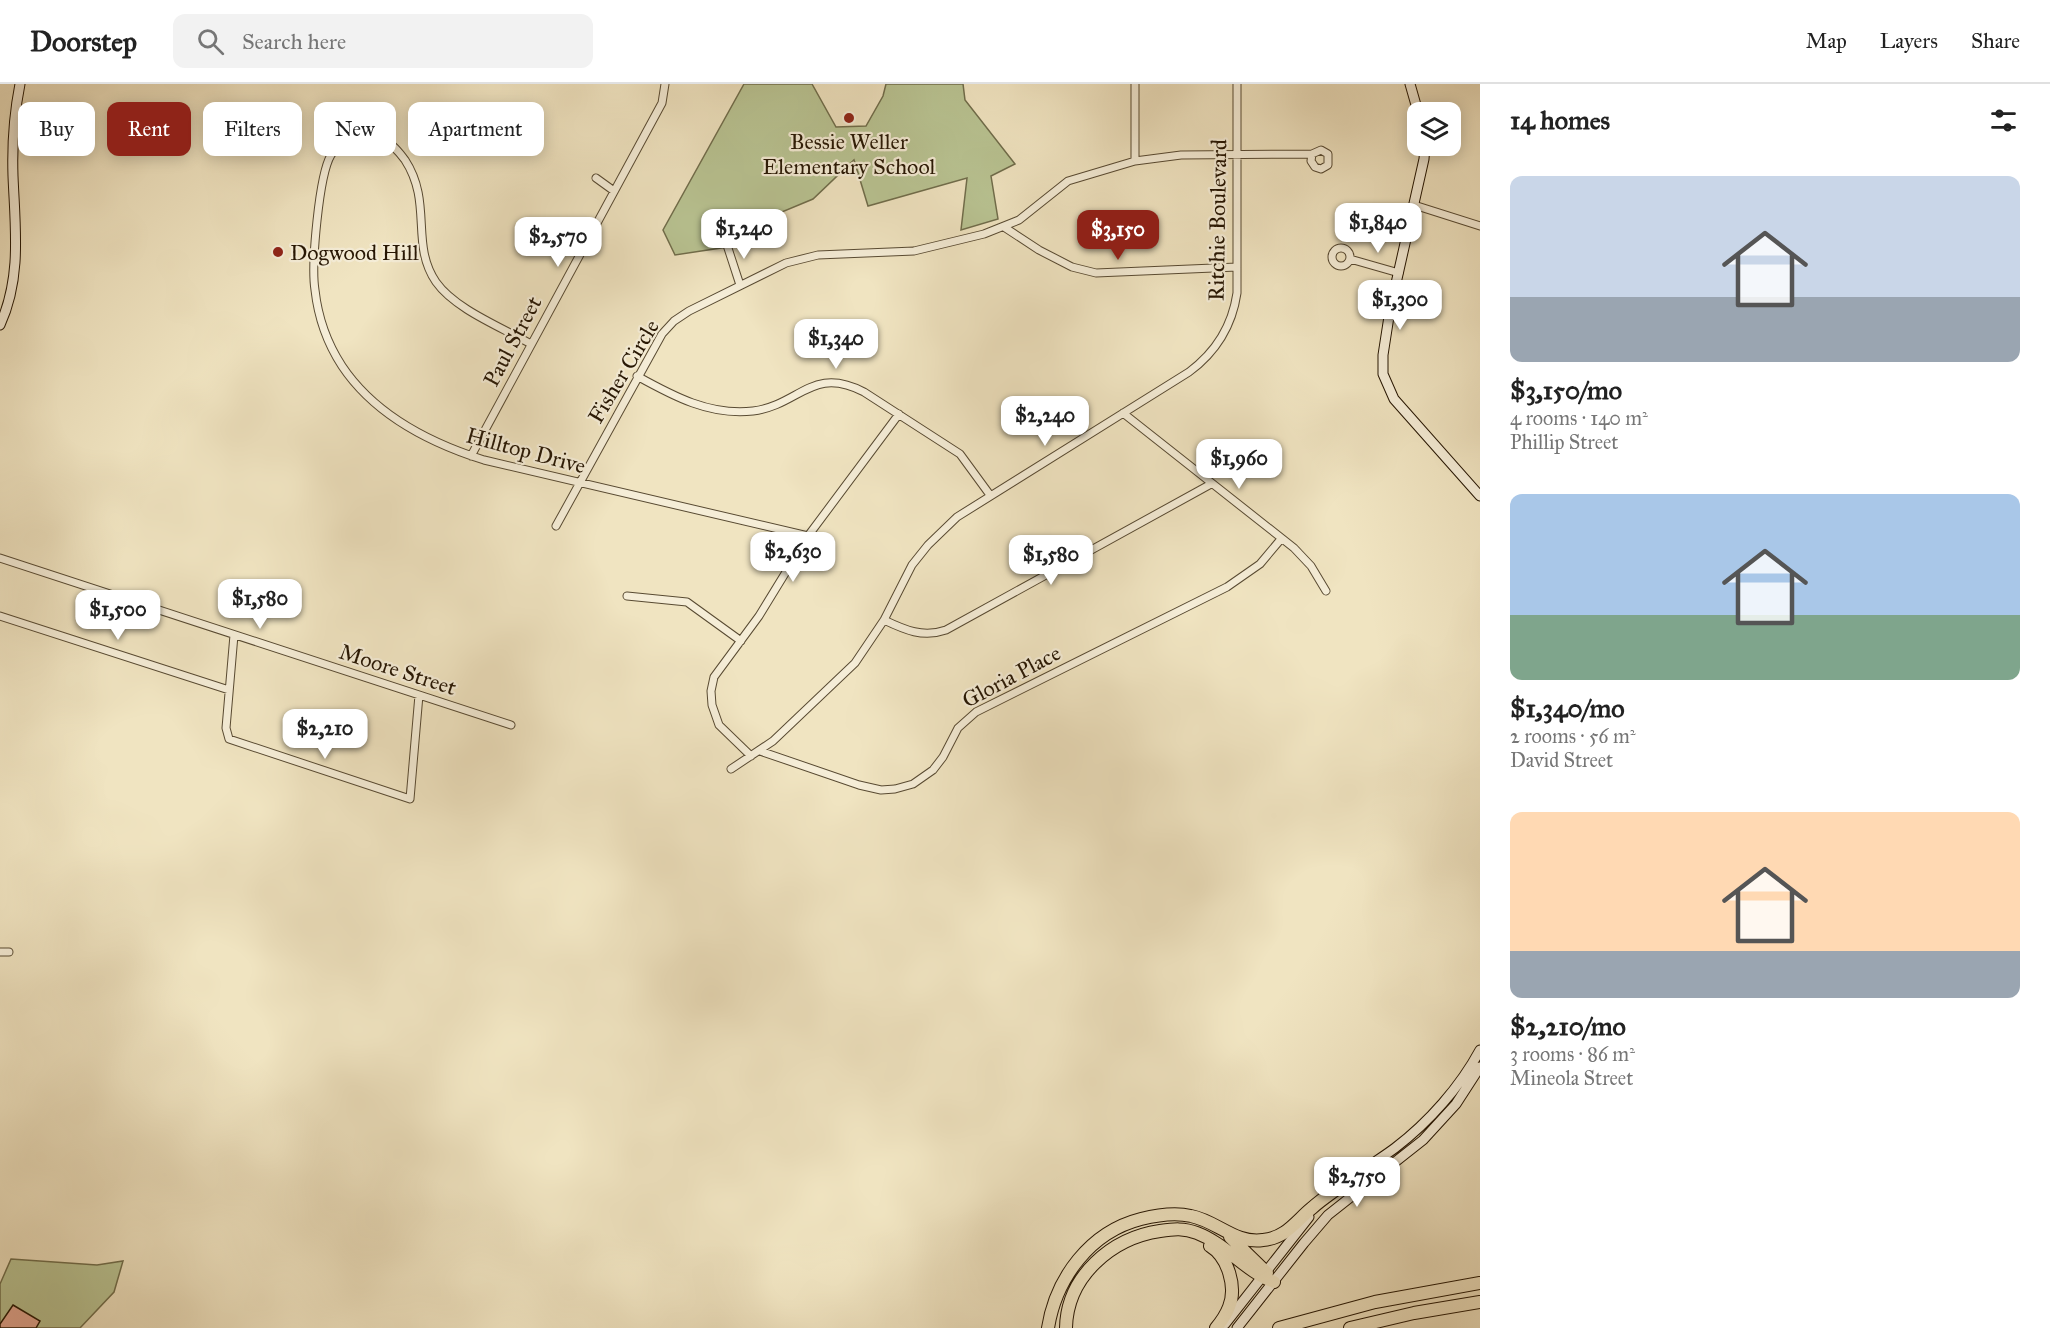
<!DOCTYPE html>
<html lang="en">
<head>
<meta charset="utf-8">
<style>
	:root { --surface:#fff; --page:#f2f2f2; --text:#222; --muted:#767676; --line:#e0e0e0; --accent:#8f2418 }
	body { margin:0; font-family:"IM FELL Great Primer",serif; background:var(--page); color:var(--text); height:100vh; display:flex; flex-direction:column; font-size:22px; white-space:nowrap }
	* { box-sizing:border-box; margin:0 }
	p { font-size:20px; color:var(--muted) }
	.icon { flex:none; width:33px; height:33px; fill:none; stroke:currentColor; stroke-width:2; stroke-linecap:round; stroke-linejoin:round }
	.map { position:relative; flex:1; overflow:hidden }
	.drawer { display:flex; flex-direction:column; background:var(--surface); width:570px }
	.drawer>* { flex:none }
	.banner { position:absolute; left:18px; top:18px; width:570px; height:54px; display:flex; gap:12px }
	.fabs { position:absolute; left:1407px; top:18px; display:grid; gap:12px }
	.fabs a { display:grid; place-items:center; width:54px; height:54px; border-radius:12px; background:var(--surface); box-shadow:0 3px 15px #0003; font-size:30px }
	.price { position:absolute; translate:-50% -51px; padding:0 14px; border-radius:12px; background:#fff; color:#222; font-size:20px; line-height:39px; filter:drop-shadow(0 2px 3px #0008) }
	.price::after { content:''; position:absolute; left:50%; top:36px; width:18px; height:14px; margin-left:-9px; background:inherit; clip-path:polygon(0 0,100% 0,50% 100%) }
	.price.selected { background:var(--accent); color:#fff }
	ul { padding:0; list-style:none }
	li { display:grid; align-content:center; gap:12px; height:318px; padding:0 30px }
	li span { display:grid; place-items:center; height:186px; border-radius:12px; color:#555 }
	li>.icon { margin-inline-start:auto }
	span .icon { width:108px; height:108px; fill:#fffc; stroke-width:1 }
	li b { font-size:26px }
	h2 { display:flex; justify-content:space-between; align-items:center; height:72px; padding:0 30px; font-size:26px }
	.tag { padding:0 21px; border-radius:12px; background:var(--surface); box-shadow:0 3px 15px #0003; font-size:21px; line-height:54px }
	.tag.selected { background:var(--accent); color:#fff }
	header { display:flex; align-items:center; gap:36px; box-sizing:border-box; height:84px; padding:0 30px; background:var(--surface); border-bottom:2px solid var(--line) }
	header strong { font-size:28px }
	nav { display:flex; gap:33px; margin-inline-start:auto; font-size:21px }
	.search { width:420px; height:54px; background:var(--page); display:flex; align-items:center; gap:15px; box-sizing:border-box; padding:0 21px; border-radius:12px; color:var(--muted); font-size:22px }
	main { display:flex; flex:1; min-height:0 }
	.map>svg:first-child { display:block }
	.green { fill:#b9c493; stroke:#706d4b; stroke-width:1.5 }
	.building { fill:#e6a995; stroke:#261603; stroke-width:1.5 }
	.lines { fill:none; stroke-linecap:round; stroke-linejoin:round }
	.minor-casing { stroke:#584a32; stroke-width:9 }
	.secondary-casing { stroke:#261603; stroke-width:11 }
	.motorway-casing { stroke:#261603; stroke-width:14 }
	.minor { stroke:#f5edd7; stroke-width:7 }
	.secondary { stroke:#f5edd7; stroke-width:9 }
	.motorway { stroke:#f0e4c1; stroke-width:12 }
	.poi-dot { fill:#8f2418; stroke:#f5edd7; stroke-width:2 }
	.labels { text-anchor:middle; stroke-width:4.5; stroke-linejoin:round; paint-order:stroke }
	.poi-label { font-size:22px; fill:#261603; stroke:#f5edd7 }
	.street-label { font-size:22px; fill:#261603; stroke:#f5edd7 }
</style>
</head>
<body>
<header>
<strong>Doorstep</strong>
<div class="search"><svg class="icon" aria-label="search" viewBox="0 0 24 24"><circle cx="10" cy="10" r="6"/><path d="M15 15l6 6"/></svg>Search here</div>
<nav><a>Map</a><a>Layers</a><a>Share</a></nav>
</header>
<main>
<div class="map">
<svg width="1480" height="1244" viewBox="0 0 1480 1244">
	<rect width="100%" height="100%" fill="#f0e4c1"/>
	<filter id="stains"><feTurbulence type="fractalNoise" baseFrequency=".00333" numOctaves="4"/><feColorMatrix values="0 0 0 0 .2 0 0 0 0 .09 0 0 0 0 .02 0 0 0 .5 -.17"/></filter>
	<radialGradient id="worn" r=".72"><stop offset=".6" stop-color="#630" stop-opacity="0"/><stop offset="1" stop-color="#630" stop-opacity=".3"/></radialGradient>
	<path class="green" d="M744,0H812L836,43L866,42L883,12L886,0H963L965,16L1015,80L991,92L998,135L961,146L967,94L868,122L854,76L813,115L734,148V162L675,171L663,146Z
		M11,1175L97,1181L123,1177L114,1208L80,1244H0V1200Z"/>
	<path class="building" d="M13,1221L40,1237L36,1244H0V1240Z"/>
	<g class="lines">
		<defs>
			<path id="minor" d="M1135,0V77
				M596,94L614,107
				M1414,121L1480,142
				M1004,143L1039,166L1072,183L1096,189L1237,183
				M726,158L740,201
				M1332 173a9 9 0 1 1 18 0a9 9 0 1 1-18 0Z
				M1350,175L1399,189
				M531,260C501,243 455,225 436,198C410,160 433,119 405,76C399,68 392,59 382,55C364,46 341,54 331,71C319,91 311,181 315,206C318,233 327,259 342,282C374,330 430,359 484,376L808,452
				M637,292C673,312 710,332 753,327C800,321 812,281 864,308L960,370L990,411
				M1123,329L1294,464L1311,482L1326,507
				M471,372L662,19L665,0
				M556,442L662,250L674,237L689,227L786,179L818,171L914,167L984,150L1019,136L1068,97L1135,77L1181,71L1312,70L1321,66L1328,70V81L1321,85L1315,83L1311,77L1312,70
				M0,474L511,641
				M627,512L687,518L741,557
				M0,532L229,606
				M884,536C905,546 923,554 946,546L1211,400
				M234,551L226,644L229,655L410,715L419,611
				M760,667L859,701L881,706L895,705L913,700L933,686L943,673L958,644L976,628L1227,503L1260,480L1281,455
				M751,672L719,641L712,621L711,607L714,593L759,532L808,452L899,330
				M731,685L773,657L855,579L884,536L912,481L928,461L957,433L1189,288C1216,268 1232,243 1237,209V0
				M0,868H9"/>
			<path id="secondary" d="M1410,0L1418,28
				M1425,62L1424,75L1390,226L1383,271V290L1394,315L1480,412
				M0,241C22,193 15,143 13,92C12,61 14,30 20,0
				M1346,1099C1361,1086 1379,1076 1395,1064C1429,1038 1460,1003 1480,966
				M1225,1240L1309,1133
				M1237,1244L1304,1159L1328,1131L1423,1056L1456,1020L1480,983"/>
			<path id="motorway" d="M1230,1153L1267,1189
				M1210,1162C1228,1173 1237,1203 1229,1223C1226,1231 1221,1238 1216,1244
				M1048,1244C1056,1194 1090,1148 1141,1135C1157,1131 1174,1128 1191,1132C1217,1137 1235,1160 1263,1156C1286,1154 1296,1137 1312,1124C1323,1114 1336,1106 1349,1096
				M1066,1244C1067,1192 1112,1154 1160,1147C1174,1145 1184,1144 1197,1149C1226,1160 1245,1187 1274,1198
				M1279,1244L1375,1218L1480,1199
				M1350,1244L1414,1229L1480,1218"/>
		</defs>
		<use href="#minor" class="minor-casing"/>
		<use href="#secondary" class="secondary-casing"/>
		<use href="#motorway" class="motorway-casing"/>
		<use href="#minor" class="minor"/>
		<use href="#secondary" class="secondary"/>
		<use href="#motorway" class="motorway"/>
	</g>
	<g class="poi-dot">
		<circle cx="849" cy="34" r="6"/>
		<circle cx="278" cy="168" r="6"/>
	</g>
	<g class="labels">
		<g class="poi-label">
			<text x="849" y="65">Bessie Weller<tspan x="849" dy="25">Elementary School</tspan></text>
			<text x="290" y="176" text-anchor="start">Dogwood Hill</text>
		</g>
		<g class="street-label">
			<text transform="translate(1217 136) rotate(-89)" y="8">Ritchie Boulevard</text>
			<text transform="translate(512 257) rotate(-62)" y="8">Paul Street</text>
			<text transform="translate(623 287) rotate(-59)" y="8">Fisher Circle</text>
			<text transform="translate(526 366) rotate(15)" y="8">Hilltop Drive</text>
			<text transform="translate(398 585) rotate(18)" y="8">Moore Street</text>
			<text transform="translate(1011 592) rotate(-28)" y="8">Gloria Place</text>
		</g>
	</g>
	<rect width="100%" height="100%" filter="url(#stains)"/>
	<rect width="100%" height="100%" fill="url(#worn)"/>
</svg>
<div class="fabs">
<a><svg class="icon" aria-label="layers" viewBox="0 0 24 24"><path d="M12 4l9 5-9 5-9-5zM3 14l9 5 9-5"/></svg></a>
</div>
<b class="price" style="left:1378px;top:170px">$1,840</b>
<b class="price" style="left:744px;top:176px">$1,240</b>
<b class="price selected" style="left:1118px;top:177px">$3,150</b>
<b class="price" style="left:558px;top:184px">$2,570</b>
<b class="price" style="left:1400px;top:247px">$1,300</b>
<b class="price" style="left:836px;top:286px">$1,340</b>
<b class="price" style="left:1045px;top:363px">$2,240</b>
<b class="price" style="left:1239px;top:406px">$1,960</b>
<b class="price" style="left:793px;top:499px">$2,630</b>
<b class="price" style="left:1051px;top:502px">$1,580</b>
<b class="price" style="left:260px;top:546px">$1,580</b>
<b class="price" style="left:118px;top:557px">$1,500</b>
<b class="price" style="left:325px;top:676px">$2,210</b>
<b class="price" style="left:1357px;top:1124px">$2,750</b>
<div class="banner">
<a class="tag">Buy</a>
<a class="tag selected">Rent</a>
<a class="tag">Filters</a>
<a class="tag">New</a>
<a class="tag">Apartment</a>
</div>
</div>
<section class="drawer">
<h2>14 homes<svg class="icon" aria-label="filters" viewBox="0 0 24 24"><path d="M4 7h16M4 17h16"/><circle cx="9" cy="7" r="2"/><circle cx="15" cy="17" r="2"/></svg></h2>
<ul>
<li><span style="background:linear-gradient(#c9d6e8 65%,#9aa5b1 0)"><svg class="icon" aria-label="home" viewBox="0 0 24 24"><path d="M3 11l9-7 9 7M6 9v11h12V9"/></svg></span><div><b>$3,150/mo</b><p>4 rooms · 140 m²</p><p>Phillip Street</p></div></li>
<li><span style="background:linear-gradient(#a9c7e8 65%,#7fa58c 0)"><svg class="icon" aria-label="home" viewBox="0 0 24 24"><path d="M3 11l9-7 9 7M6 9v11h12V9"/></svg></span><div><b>$1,340/mo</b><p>2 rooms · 56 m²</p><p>David Street</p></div></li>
<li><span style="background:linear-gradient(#ffd9b3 75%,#9aa5b1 0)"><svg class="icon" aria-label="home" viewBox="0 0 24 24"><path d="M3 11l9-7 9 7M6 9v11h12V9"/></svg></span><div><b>$2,210/mo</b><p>3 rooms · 86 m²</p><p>Mineola Street</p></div></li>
</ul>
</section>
</main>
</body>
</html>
